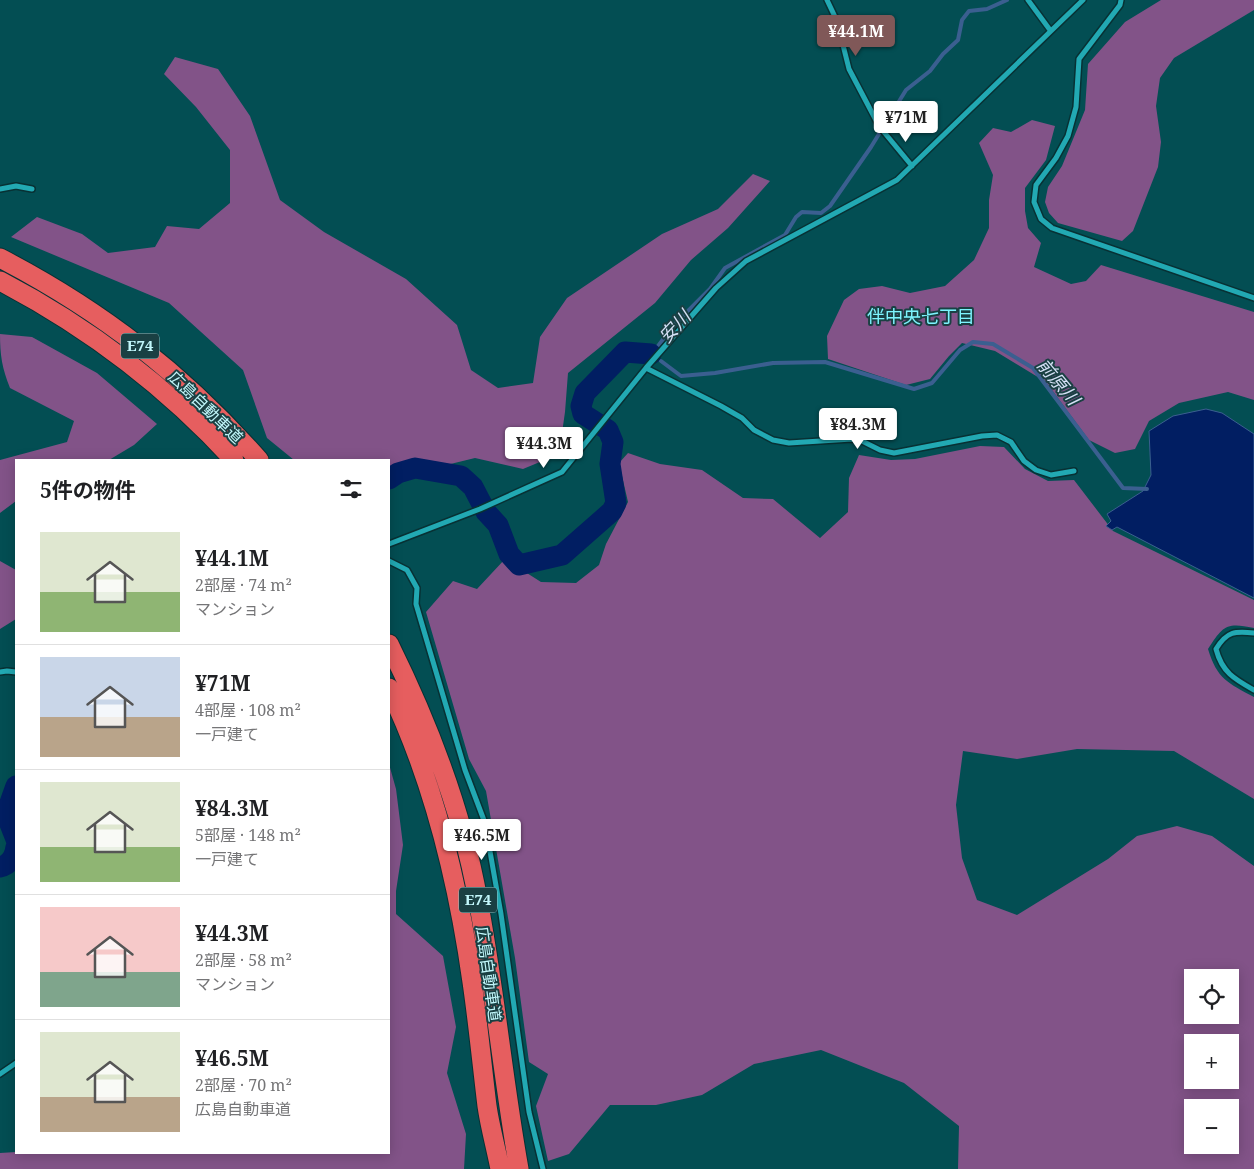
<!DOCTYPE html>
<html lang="ja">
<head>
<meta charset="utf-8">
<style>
	:root { --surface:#fff; --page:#f2f2f2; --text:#202124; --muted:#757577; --line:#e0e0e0; --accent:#805858 }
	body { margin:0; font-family:"Noto Serif","Noto Sans JP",serif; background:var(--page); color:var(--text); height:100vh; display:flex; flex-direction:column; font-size:19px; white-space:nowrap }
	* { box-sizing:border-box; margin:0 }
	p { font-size:16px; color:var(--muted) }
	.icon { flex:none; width:28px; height:28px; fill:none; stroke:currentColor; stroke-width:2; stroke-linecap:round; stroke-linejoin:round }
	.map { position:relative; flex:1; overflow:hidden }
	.details { position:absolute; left:15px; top:459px; width:375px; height:695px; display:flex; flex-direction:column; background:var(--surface); border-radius:0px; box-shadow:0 2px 12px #0003 }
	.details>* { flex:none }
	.fabs { position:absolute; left:1184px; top:969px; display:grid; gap:10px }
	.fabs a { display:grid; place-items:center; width:55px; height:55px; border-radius:0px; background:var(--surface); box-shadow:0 2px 12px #0003; font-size:25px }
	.price { position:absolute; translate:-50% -42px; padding:0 11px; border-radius:5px; background:#fff; color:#222; font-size:16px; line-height:32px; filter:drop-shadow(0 1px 2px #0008) }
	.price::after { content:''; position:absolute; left:50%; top:30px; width:15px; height:11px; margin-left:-8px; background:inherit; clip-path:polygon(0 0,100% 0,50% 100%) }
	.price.selected { background:var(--accent); color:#fff }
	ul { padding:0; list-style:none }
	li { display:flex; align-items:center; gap:15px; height:125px; padding:0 25px }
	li+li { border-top:1px solid var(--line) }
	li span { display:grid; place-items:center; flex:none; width:140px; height:100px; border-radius:0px; color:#555 }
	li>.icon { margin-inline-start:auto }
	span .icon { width:60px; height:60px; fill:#fffc; stroke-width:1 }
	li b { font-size:21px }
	h2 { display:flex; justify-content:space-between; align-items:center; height:60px; padding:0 25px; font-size:21px }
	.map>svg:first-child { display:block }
	.green { fill:#825388; fill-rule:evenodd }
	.water { fill:#011e62; stroke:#3b5f90 }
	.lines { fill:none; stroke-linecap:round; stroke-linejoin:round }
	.stream { stroke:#3b5f90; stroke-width:4 }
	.river { stroke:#011e62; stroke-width:21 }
	.street-casing { stroke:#083134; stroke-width:8 }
	.highway-casing { stroke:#083134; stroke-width:21 }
	.street { stroke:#22a9b3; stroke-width:5 }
	.highway { stroke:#e65e5f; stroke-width:19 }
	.labels { text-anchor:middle; stroke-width:4; stroke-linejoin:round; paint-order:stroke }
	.shield { fill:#1a4043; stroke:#90c0c4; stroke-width:1 }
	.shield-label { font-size:15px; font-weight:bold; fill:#c2f7fb }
	.street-label { font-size:16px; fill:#c2f7fb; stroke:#1a4043 }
	.neighbourhood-label { font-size:18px; fill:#7df4fe; stroke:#1a4043 }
	.water-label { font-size:18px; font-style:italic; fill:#d6e1f6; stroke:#1a4043 }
</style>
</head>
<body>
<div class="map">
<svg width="1254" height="1169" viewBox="0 0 1254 1169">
	<rect width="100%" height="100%" fill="#034e53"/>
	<path class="green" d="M1161,0H1254V10L1174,58L1160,78L1156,106L1161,142L1158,167L1133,231L1122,241L1058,223L1049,213L1045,202L1048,187L1062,166L1085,110L1088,64L1125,22Z
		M175,57L218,69L250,116L280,200L324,232L406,279L457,325L471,370L498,388L533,383L540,337L567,298L662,234L718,209L753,174L770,181L728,228L691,260L655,303L568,373L565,412L559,454L523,469L475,458L389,479V460H294L267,438L243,370L169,303L11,237L37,217L82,234L108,253L155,247L167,226L199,229L230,203V150L196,107L164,74Z
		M1032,120L1055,126L1046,160L1025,188V211L1028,228L1041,243L1034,267L1071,284L1086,281L1101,265L1254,312V400L1228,392L1179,403L1149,421L1135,449L1115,453L1089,440L1046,382L995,351L962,343L949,356L930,379L906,385L828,359L827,336L844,300L859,289L882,286L910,293L945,286L974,260L989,228V200L993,175L979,143L993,128L1011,132Z
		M0,334L32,337L97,373L157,424L134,445L109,460H16V501L0,513V460L67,442L74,421L10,388C2,368 0,355 0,334Z
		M980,446L1004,447L1025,469L1048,481L1074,480L1113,531L1254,600V628C1226,622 1223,626 1208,649C1217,679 1228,683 1254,697V799L1174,751L1077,749L1017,759L963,751L956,805L962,858L977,900L1017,915L1108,859L1137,836L1177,826L1212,836L1254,866V1169H958L959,1126L904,1083L821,1050L754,1064L702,1095L656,1105H610L569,1154L548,1161L536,1106L548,1074L529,1062L515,958L486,791L469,759L426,612L453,581L477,589L505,559L541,582L576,583L599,565L606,544L628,502L619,463L628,453L660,464L702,470L743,498L773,499L820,538L848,512L849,478L859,455L891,460L915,459ZM1192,978H1230V1015H1192ZM1192,1042H1230V1080H1192ZM1192,1108H1230V1145H1192Z
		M0,561L16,570V619L0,629Z
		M389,764L396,789L403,845L396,891V914L443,956L456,1027L447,1073L466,1134L464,1169H0V1153L16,1152H389Z"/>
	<path class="water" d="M1206,409L1222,413L1254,434V598L1117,527L1112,530L1106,526L1111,521L1107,514L1143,491L1151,475L1149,431L1173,416Z"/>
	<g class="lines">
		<path class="stream" d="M652,354L674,325L710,289L725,268L785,235L796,217L802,212L821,213L830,206L871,147L906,90L930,71L943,54L958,40L962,20L969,11L987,9L1007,0
			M661,361L681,376L715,373L773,363L825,362L914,389L932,383L960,350L973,342L993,344L1033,368L1123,488L1147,489"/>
		<path class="river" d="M389,479L398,473L415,468L461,476L473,487L486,512L498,525L509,554L519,565L562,555L612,511L616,503L610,464L613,442L608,430L583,414L581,406L585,393L625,352L651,354
			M16,786L6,814L16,839
			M0,867C10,865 15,856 16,847"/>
		<defs>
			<path id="street" d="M827,0L837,21L849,69L879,126L912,166
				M1028,0L1050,30
				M1121,0L1120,5L1079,59L1076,107L1068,136L1056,158L1036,185L1034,202L1041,219L1052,228L1254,298
				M0,189L16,186L32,189
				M646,368L721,406L742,418L754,430L773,440L789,443L852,439L862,441L880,450L894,453L982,436L997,435L1011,442L1024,461L1036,470L1051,475L1074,471
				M389,544L480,509L562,472L646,368L716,288L746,261L897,180L1083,0
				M389,561L407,570L417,588L416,604L465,770L485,823L501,914L529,1112L543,1169
				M1254,633C1235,631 1227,631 1216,649C1222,672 1234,679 1254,690
				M0,672L7,671L16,672
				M0,1074L16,1063"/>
			<path id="highway" d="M0,258C102,311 183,374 259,460
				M0,281C88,327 167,387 234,460
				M389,644C429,725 462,810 478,900C495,989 503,1080 519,1169
				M389,688C433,779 458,882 472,982C478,1023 482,1065 487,1106C490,1127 496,1148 500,1169"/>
		</defs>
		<use href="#street" class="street-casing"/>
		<use href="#highway" class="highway-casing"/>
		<use href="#street" class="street"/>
		<use href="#highway" class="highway"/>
	</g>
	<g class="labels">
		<g class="shield">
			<rect x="121" y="333.5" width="38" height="25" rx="4"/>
			<rect x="459" y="887.5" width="38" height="25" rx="4"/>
		</g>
		<g class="shield-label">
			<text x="140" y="351">E74</text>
			<text x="478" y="905">E74</text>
		</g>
		<g class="street-label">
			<text transform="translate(206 407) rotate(44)" y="6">広島自動車道</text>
			<text transform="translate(489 974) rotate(82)" y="6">広島自動車道</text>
		</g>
		<g class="neighbourhood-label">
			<text x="921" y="323">伴中央七丁目</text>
		</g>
		<g class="water-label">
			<text transform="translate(675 327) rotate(-47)" y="6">安川</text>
			<text transform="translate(1058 382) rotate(50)" y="6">前原川</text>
		</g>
	</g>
</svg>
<div class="fabs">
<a><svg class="icon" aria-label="locate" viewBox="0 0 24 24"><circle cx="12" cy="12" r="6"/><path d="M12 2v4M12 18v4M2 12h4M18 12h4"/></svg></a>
<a>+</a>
<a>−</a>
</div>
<b class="price selected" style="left:856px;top:57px">¥44.1M</b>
<b class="price" style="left:906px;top:143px">¥71M</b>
<b class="price" style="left:858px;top:450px">¥84.3M</b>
<b class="price" style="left:544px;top:469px">¥44.3M</b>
<b class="price" style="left:482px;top:861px">¥46.5M</b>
<section class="details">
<h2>5件の物件<svg class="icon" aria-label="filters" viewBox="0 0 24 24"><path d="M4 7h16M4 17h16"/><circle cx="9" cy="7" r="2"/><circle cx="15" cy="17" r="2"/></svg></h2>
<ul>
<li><span style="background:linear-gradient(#dfe7d0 60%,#8fb573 0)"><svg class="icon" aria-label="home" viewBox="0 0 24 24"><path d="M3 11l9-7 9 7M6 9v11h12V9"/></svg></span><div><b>¥44.1M</b><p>2部屋 · 74 m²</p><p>マンション</p></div></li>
<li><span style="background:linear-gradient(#c9d6e8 60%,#b9a48a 0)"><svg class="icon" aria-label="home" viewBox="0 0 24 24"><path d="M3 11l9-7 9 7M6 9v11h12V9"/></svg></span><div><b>¥71M</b><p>4部屋 · 108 m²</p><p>一戸建て</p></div></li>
<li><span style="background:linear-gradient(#dfe7d0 65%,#8fb573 0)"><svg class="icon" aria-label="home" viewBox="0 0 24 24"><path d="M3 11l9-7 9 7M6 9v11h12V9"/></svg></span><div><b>¥84.3M</b><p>5部屋 · 148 m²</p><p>一戸建て</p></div></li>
<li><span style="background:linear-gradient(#f6c9c9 65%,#7fa58c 0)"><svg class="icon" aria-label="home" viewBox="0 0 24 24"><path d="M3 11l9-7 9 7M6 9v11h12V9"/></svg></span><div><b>¥44.3M</b><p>2部屋 · 58 m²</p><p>マンション</p></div></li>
<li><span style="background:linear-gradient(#dfe7d0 65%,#b9a48a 0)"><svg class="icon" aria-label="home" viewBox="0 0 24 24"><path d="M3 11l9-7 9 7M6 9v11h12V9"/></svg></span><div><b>¥46.5M</b><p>2部屋 · 70 m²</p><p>広島自動車道</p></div></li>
</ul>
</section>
</div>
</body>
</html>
